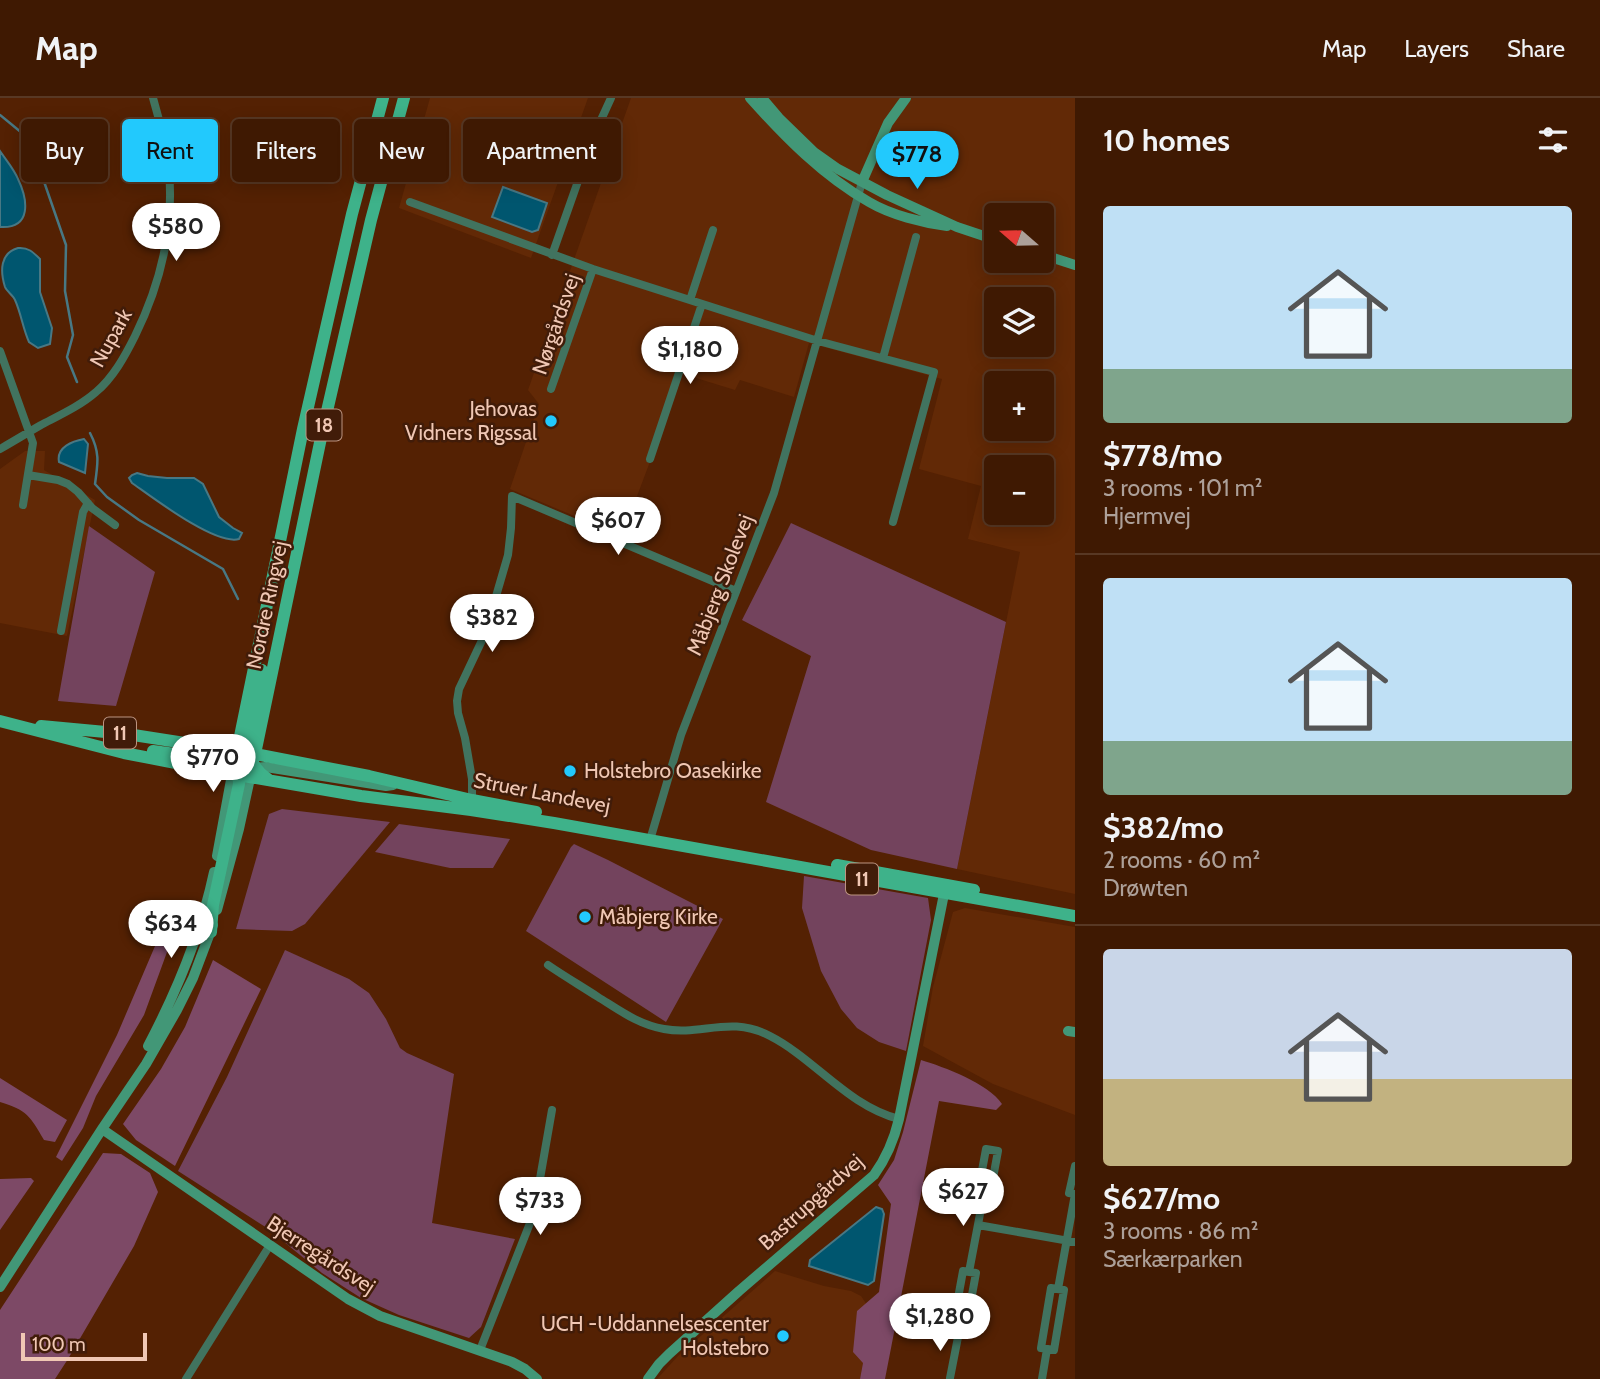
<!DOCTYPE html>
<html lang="en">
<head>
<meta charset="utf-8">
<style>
	:root { --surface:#3f1902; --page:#46220c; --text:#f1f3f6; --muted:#ada099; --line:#583824; --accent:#22c9fd }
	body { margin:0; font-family:Cabin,sans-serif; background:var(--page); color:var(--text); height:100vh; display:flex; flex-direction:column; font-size:26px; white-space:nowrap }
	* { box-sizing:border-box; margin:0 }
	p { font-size:23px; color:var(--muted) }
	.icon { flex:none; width:38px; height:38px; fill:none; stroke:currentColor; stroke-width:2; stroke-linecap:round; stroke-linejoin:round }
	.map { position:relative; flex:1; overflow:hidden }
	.drawer { display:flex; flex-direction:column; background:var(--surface); width:525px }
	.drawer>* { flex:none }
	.hud { position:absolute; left:21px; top:21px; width:665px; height:63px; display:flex; gap:14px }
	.needle { width:46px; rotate:290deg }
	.controls { position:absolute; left:984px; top:105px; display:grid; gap:14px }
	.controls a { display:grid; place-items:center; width:70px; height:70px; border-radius:7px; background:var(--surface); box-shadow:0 4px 18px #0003,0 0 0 2px var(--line); font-size:35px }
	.scale { position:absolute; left:21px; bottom:18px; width:126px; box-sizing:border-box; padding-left:7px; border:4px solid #f0c7b4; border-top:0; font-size:19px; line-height:24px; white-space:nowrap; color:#f0c7b4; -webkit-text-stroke:5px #411c09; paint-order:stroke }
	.price { position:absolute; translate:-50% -60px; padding:0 16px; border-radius:24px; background:#fff; color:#222; font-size:23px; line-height:46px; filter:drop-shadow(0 2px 4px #0008) }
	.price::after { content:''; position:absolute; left:50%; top:42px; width:21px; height:16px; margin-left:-10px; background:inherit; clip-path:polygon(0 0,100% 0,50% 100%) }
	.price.active { background:var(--accent); color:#111 }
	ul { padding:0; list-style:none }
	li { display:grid; align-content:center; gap:14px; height:371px; padding:0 28px }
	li+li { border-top:2px solid var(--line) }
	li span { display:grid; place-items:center; height:217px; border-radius:7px; color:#555 }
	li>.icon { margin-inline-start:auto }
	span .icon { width:126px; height:126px; fill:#fffc; stroke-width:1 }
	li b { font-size:30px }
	h2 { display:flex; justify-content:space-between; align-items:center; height:84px; padding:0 28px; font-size:30px }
	.chip { padding:0 24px; border-radius:7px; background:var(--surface); box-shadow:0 4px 18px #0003,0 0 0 2px var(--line); font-size:24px; line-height:63px }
	.chip.active { background:var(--accent); color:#111 }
	header { display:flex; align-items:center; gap:42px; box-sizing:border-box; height:98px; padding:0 35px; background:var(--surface); border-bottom:2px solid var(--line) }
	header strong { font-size:33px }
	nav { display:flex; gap:38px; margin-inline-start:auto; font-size:24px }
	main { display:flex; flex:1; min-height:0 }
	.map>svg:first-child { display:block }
	.built { fill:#622906; fill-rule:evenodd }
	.green { fill:#73435d }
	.forest { fill:#7d4966 }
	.water { fill:#00566f; stroke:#487884; stroke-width:2 }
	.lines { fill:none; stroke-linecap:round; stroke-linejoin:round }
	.stream { stroke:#487884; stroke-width:2.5 }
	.street { stroke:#41735f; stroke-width:8 }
	.secondary { stroke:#429777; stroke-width:10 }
	.primary { stroke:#3eb28a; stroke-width:12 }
	.poi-dot { fill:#22c9fd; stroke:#411c09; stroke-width:2.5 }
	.labels { text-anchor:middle; stroke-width:5; stroke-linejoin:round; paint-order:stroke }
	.shield { fill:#411c09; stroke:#bc9481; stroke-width:2 }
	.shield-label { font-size:19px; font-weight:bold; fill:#f0c7b4 }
	.street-label { font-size:21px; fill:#f0c7b4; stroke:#411c09 }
	.poi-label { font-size:21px; fill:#f0c7b4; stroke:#411c09; text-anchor:end }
</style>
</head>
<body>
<header>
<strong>Map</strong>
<nav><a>Map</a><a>Layers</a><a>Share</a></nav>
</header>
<main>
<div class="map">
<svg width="1075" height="1281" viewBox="0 0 1075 1281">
	<rect width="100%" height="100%" fill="#542103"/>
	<path class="built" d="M430,0H588L531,160L399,110Z
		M631,0H1075V796L957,771L1020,454L968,441L981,388L919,371L942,281L809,245L794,299L740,282L735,292L683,276L622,438L510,391L539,306L528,292ZM996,117H1041V163H996ZM996,201H1041V247H996ZM996,285H1041V331H996ZM996,369H1041V415H996Z
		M25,353H45L44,372L95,402L67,538L0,525V371Z
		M965,810L1075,829V1017L993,986L923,948L933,889L953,814Z
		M775,1173L824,1188L851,1193L861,1198L867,1207L863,1265L860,1281H657L678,1258Z"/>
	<path class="green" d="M791,425L1006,524L957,771L871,752L766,704L811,558L742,522Z
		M89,428L155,474L116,608L58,603Z
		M282,711L390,724L305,826L292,833L236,831L269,716Z
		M399,726L510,741L493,770H450L375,754Z
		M574,746L608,762L723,821L666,924L526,833L571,749Z
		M804,778L928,800L931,822L906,953L879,944L857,930L841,911L821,873L802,810Z
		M285,852L349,881L369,895L386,921L400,950L407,955L454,976L432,1125L515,1141L481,1229L469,1240L399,1217L361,1200L322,1175L267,1130L178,1073L227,979Z"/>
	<path class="forest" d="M164,827L174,835L144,917L96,998L83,1030L62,1063L56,1059L117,937Z
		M213,862L261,891L175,1068L136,1042L123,1026L161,971L185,929Z
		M921,962C944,969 988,985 1002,1006L996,1012L939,1003L885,1281H860L863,1265L853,1254L857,1213L879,1194L891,1106L878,1087L894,1062L903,1034Z
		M0,980L67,1022L55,1044L44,1042C30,1018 27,1012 0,1004Z
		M103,1055L121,1056L150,1075L158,1094L134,1148L68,1261L55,1281H0V1212Z
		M31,1080L34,1083L0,1132V1081Z"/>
	<path class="water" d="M0,53C6,62 14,71 18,81C28,102 32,131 0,129Z
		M503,89L547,105L538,132L532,134L492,119Z
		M18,150C28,149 33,154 40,161V194L52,230L50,246L38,250L29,244C23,231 21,215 15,202C13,197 7,194 5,189C0,173 0,155 18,150Z
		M84,341L88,346L85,375L59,364C56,349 73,343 84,341Z
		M137,375L148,378L167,380H194L203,386L219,419L233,430L242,435L239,441C216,448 152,399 132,385L129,380L132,377Z
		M876,1109L882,1111L884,1116L874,1183L868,1187L809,1168L810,1162Z"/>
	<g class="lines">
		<path class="stream" d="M0,17L22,35L32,49L66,147L65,193L73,237L67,259L77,284
			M90,335C100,354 98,365 95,386L107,399L139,422L223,471L238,501"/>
		<path class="street" d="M410,104L593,171L818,243L934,274L893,424
			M552,157L595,35L611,0
			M690,202L713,132
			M0,253L33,345L23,407
			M883,260L916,139
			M551,291L593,171
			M0,351C14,343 27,335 41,327C60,317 80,308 96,294C113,280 125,258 135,238C160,187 174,130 169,73C166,48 160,24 153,0
			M650,361L702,206
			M28,377L58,382L68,386L78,394L92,410L115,427
			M61,533L83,414L88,405
			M472,704V681L465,640L458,615L457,603L459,591L485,536L508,457L511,430L512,398L736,493
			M650,742L681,637L774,395L862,84
			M548,867C564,878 581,888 598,899C619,912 639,927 664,931C702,938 730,917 770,938C815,961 848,1008 899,1021
			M1075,1068L1069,1095L1075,1096
			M978,1127L1075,1144
			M963,1173L976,1175L965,1235L952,1233Z
			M969,1174L987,1079L993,1080L998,1053L986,1051L981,1078L987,1079
			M1051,1190L1064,1192L1054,1252L1041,1250Z
			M1058,1191L1075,1096
			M480,1252L534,1115L552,1012
			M950,1280L959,1234
			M186,1281L270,1147
			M1042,1281L1047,1251"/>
		<path class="secondary" d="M750,0C785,39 823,78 869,104C891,117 923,125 947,128
			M762,0L779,20L814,54L838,71L887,97L957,129L996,142
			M862,84L888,25L906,0
			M1041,156L1075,167
			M250,670L266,669L386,688L393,687
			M217,758L233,671
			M217,812L239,731L252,671
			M1068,933L1075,934
			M148,948C177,893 201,835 214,774
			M102,1031L348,1201L380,1218L512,1264L525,1271L537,1281
			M0,1189L102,1031L146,966L177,912L193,880L213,827
			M648,1281L659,1266L669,1256L739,1193L874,1077C887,1059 894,1042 899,1021L946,786"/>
		<path class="primary" d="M262,572C258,592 245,643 251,660C254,669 260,676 268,681
			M0,623L124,655L232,676L361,698L471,712L554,725L1075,818
			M41,628L127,636L255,656L369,678L472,702L536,714
			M153,653C181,656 211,665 239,657
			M237,653L303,331L352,116L383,0
			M255,656L322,335L371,122L404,0
			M837,767L974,792
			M211,834L213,807L239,686L238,668L229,652"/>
	</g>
	<g class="poi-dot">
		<circle cx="551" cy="323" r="7"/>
		<circle cx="570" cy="673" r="7"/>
		<circle cx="585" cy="819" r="7"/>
		<circle cx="783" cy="1238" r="7"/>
	</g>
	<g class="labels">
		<g class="shield">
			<rect x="306.5" y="311.5" width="35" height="31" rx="5"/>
			<rect x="104" y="619.5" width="32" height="31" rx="5"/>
			<rect x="846" y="765.5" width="32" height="31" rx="5"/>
		</g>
		<g class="shield-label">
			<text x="324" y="334">18</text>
			<text x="120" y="642">11</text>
			<text x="862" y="788">11</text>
		</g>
		<g class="street-label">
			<text transform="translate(556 226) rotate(-71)" y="7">Nørgårdsvej</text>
			<text transform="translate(111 240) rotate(-61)" y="7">Nupark</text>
			<text transform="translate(720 487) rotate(-69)" y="7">Måbjerg Skolevej</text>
			<text transform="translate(267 507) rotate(-78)" y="7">Nordre Ringvej</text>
			<text transform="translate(542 695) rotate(11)" y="7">Struer Landevej</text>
			<text transform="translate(811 1104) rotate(-42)" y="7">Bastrupgårdvej</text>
			<text transform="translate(321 1157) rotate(33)" y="7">Bjerregårdsvej</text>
		</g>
		<g class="poi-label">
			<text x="537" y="318">Jehovas<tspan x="537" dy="24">Vidners Rigssal</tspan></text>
			<text x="584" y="680" text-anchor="start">Holstebro Oasekirke</text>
			<text x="599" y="826" text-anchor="start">Måbjerg Kirke</text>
			<text x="769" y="1233">UCH -Uddannelsescenter<tspan x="769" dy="24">Holstebro</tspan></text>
		</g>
	</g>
</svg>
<div class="controls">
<a><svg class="needle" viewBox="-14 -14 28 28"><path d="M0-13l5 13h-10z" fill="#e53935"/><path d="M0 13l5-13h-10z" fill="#ada099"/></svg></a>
<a><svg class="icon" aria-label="layers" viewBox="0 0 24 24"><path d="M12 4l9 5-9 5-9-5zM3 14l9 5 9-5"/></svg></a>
<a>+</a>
<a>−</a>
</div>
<div class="scale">100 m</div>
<b class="price active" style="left:917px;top:93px">$778</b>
<b class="price" style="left:176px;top:165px">$580</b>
<b class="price" style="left:690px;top:288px">$1,180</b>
<b class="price" style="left:618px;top:459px">$607</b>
<b class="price" style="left:492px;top:556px">$382</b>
<b class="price" style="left:213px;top:696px">$770</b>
<b class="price" style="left:171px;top:862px">$634</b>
<b class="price" style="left:963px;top:1130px">$627</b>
<b class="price" style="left:540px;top:1139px">$733</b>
<b class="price" style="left:940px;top:1255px">$1,280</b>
<div class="hud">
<a class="chip">Buy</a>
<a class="chip active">Rent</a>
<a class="chip">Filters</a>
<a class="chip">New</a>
<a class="chip">Apartment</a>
</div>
</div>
<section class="drawer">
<h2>10 homes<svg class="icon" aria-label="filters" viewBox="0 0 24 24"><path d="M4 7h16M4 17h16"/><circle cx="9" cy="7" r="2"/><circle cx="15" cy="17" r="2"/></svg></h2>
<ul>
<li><span style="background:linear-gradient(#bfe0f5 75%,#7fa58c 0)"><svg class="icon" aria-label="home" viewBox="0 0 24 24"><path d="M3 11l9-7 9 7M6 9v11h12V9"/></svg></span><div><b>$778/mo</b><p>3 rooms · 101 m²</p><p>Hjermvej</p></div></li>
<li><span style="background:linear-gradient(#bfe0f5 75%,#7fa58c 0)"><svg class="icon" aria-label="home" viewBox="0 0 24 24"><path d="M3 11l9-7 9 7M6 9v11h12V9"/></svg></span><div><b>$382/mo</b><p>2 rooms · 60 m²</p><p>Drøwten</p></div></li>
<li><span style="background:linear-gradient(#c9d6e8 60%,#c2b280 0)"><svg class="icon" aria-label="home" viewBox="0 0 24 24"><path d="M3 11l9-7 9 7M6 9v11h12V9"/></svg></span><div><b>$627/mo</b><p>3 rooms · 86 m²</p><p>Særkærparken</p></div></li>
</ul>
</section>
</main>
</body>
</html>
